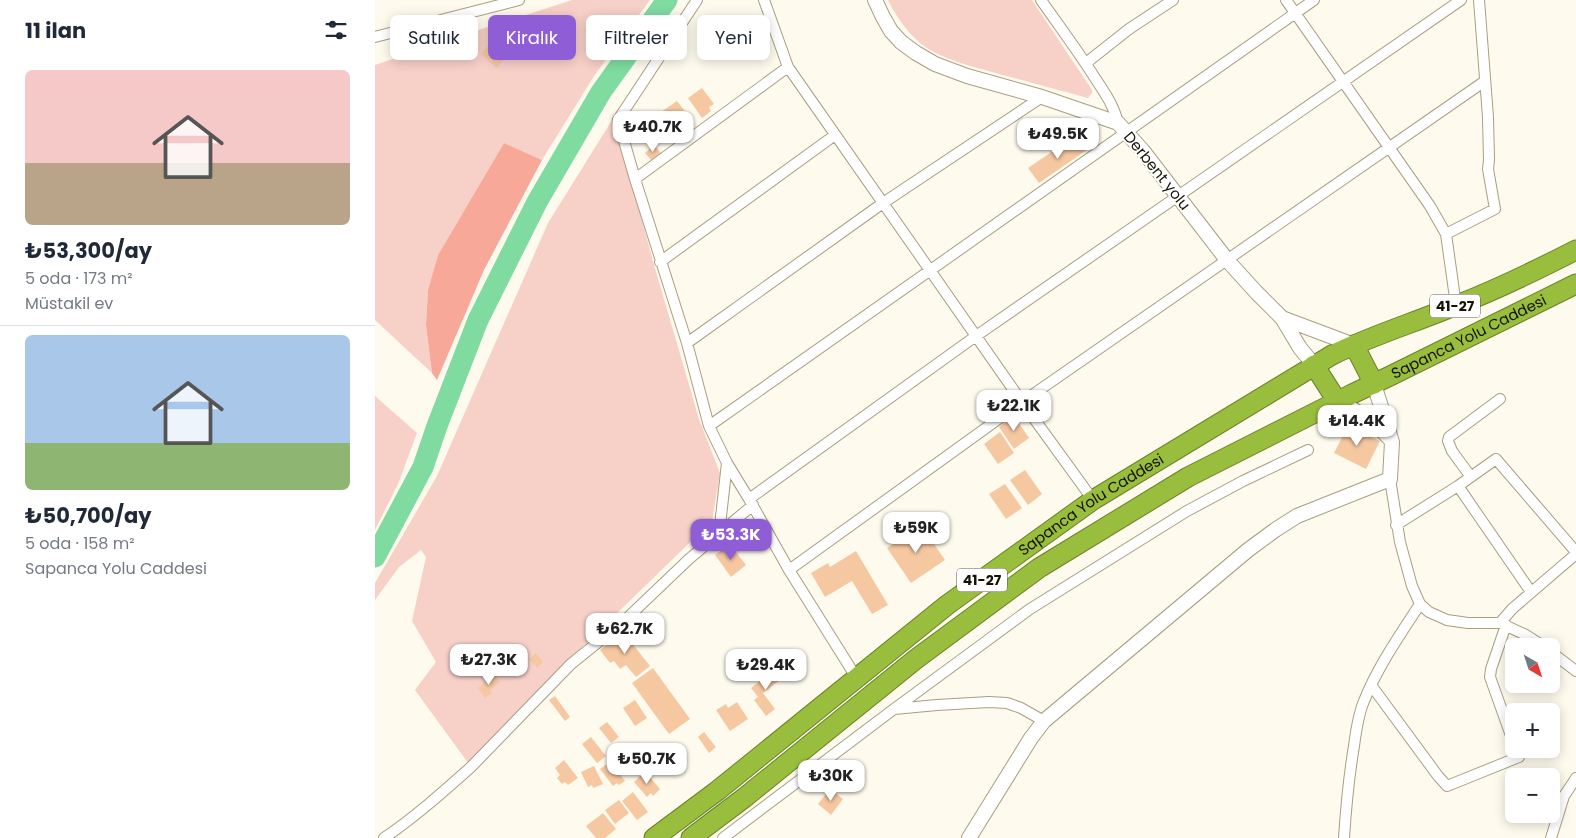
<!DOCTYPE html>
<html lang="tr">
<head>
<meta charset="utf-8">
<style>
	:root { --surface:#fff; --page:#f2f2f3; --text:#1f2937; --muted:#747a83; --line:#e0e1e3; --accent:#8f5ed7 }
	body { margin:0; font-family:Poppins,sans-serif; background:var(--page); color:var(--text); height:100vh; display:flex; flex-direction:column; font-size:19px; white-space:nowrap }
	* { box-sizing:border-box; margin:0 }
	p { font-size:16px; color:var(--muted) }
	.icon { flex:none; width:28px; height:28px; fill:none; stroke:currentColor; stroke-width:2; stroke-linecap:round; stroke-linejoin:round }
	.map { position:relative; flex:1; overflow:hidden }
	.sheet { display:flex; flex-direction:column; background:var(--surface); width:375px }
	.sheet>* { flex:none }
	.banner { position:absolute; left:15px; top:15px; width:475px; height:45px; display:flex; gap:10px }
	.needle { width:32px; rotate:141deg }
	.fabs { position:absolute; left:1130px; top:638px; display:grid; gap:10px }
	.fabs a { display:grid; place-items:center; width:55px; height:55px; border-radius:8px; background:var(--surface); box-shadow:0 2px 12px #0003; font-size:25px }
	.price { position:absolute; translate:-50% -42px; padding:0 11px; border-radius:10px; background:#fff; color:#222; font-size:16px; line-height:32px; filter:drop-shadow(0 1px 2px #0008) }
	.price::after { content:''; position:absolute; left:50%; top:30px; width:15px; height:11px; margin-left:-8px; background:inherit; clip-path:polygon(0 0,100% 0,50% 100%) }
	.price.active { background:var(--accent); color:#fff }
	ul { padding:0; list-style:none }
	li { display:grid; align-content:center; gap:10px; height:265px; padding:0 25px }
	li+li { border-top:1px solid var(--line) }
	li span { display:grid; place-items:center; height:155px; border-radius:8px; color:#555 }
	li>.icon { margin-inline-start:auto }
	span .icon { width:90px; height:90px; fill:#fffc; stroke-width:1 }
	li b { font-size:21px }
	h2 { display:flex; justify-content:space-between; align-items:center; height:60px; padding:0 25px; font-size:21px }
	.pill { padding:0 18px; border-radius:8px; background:var(--surface); box-shadow:0 2px 12px #0003; font-size:18px; line-height:45px }
	.pill.active { background:var(--accent); color:#fff }
	main { display:flex; flex:1; min-height:0 }
	.map>svg:first-child { display:block }
	.green { fill:#f7d0c8 }
	.forest { fill:#f8a898 }
	.lines { fill:none; stroke-linecap:round; stroke-linejoin:round }
	.river { stroke:#7fdba0; stroke-width:21 }
	.building { fill:#f6c8a1 }
	.street-casing { stroke:#a89f80; stroke-width:12 }
	.secondary-casing { stroke:#a89f80; stroke-width:16 }
	.highway-casing { stroke:#6b822a; stroke-width:21 }
	.street { stroke:#fff; stroke-width:10 }
	.secondary { stroke:#fff; stroke-width:14 }
	.highway { stroke:#99be3d; stroke-width:19 }
	.labels { text-anchor:middle; stroke-width:4; stroke-linejoin:round; paint-order:stroke }
	.shield { fill:#fff; stroke:#5b5951; stroke-width:1 }
	.shield-label { font-size:14px; font-weight:bold; fill:#151206 }
	.street-label { font-size:15px; fill:#151206; stroke:#fff }
</style>
</head>
<body>
<main>
<section class="sheet">
<h2>11 ilan<svg class="icon" aria-label="filters" viewBox="0 0 24 24"><path d="M4 7h16M4 17h16"/><circle cx="9" cy="7" r="2"/><circle cx="15" cy="17" r="2"/></svg></h2>
<ul>
<li><span style="background:linear-gradient(#f6c9c9 60%,#b9a48a 0)"><svg class="icon" aria-label="home" viewBox="0 0 24 24"><path d="M3 11l9-7 9 7M6 9v11h12V9"/></svg></span><div><b>₺53,300/ay</b><p>5 oda · 173 m²</p><p>Müstakil ev</p></div></li>
<li><span style="background:linear-gradient(#a9c7e8 70%,#8fb573 0)"><svg class="icon" aria-label="home" viewBox="0 0 24 24"><path d="M3 11l9-7 9 7M6 9v11h12V9"/></svg></span><div><b>₺50,700/ay</b><p>5 oda · 158 m²</p><p>Sapanca Yolu Caddesi</p></div></li>
</ul>
</section>
<div class="map">
<svg width="1201" height="838" viewBox="0 0 1201 838">
	<rect width="100%" height="100%" fill="#fefaed"/>
	<path class="green" d="M197,0H275L219,76L167,160L129,143L63,255L53,290L51,325L57,373L0,320V65L76,39Z
		M513,0H657L717,90V93L713,98L702,95C676,88 650,81 624,74C597,66 567,60 545,43C531,31 521,16 513,0Z
		M239,117L279,265L324,419L345,473L337,521L203,651L196,664L96,767L40,690L61,662L37,621L51,557L46,550L24,567L0,600V583L62,476L173,223Z
		M0,396L42,433L23,484L0,530Z"/>
	<path class="forest" d="M129,143L167,160L109,270L62,380L57,373L51,325L53,290L63,255Z"/>
	<g class="lines">
		<path class="river" d="M0,557L48,467L62,426L103,320L162,202L226,92L292,0"/>
	</g>
	<path class="building" d="M121,36L136,48L129,55L131,57L122,68L106,54Z
		M327,88L339,104L334,107L336,111L327,118L313,98Z
		M302,101L316,119L300,131L286,112Z
		M708,136L716,147L664,183L653,168L684,147L687,151Z
		M279,145L286,153L277,161L270,153Z
		M639,416L654,438L639,449L624,427Z
		M973,426L1005,441L991,469L959,453Z
		M625,432L639,453L623,464L609,444Z
		M650,470L667,494L653,505L635,480Z
		M630,484L647,508L631,519L614,494Z
		M546,525L570,560L536,583L512,548Z
		M356,546L371,565L356,577L340,555L348,549L349,551Z
		M481,551L513,605L497,614L477,581L450,597L436,573L453,563L455,567Z
		M248,632L275,666L261,677L251,665L245,669L239,661L235,663L225,650Z
		M161,653L168,662L162,668L154,659Z
		M278,668L315,719L294,734L257,683Z
		M402,668L409,677L388,693L400,709L391,716L379,700L383,697L376,688Z
		M120,675L125,682L115,690L117,693L110,698L103,688Z
		M180,696L195,717L190,721L174,700Z
		M260,700L272,718L260,726L248,708Z
		M362,702L373,719L355,731L341,710L351,704L353,708Z
		M232,722L244,737L236,743L224,728Z
		M329,732L341,747L334,753L323,737Z
		M216,737L231,756L222,763L207,744Z
		M189,760L203,778L193,785L190,782L187,784L182,778L185,775L180,768Z
		M236,761L250,781L244,785L242,783L238,786L225,769Z
		M219,766L228,784L218,788L217,785L213,787L206,772Z
		M270,771L285,789L278,796L276,793L272,797L259,782Z
		M455,789L468,799L456,815L443,804Z
		M258,792L273,812L262,820L247,801Z
		M244,800L254,813L240,824L230,810Z
		M228,813L241,829L230,838H221L211,826Z"/>
	<g class="lines">
		<defs>
			<path id="street" d="M322,0L243,120L260,179L312,343L334,426L352,463L374,499L414,570L481,677
				M389,0L413,67L647,402L718,500
				M666,0C684,26 703,51 720,78C730,93 739,106 743,123
				M911,0L1055,206L1071,234L1081,305
				M0,37L144,0
				M711,63L754,29L798,0
				M260,179L413,67
				M1071,234L1120,209L1113,169L1114,160L1113,117L1104,0
				M285,262L460,135
				M312,343L508,203L667,97
				M334,426L939,0
				M1096,477L1077,451L1073,441L1074,437L1125,399
				M1015,479L1025,542L1037,586L1045,604L1054,612L1072,620L1093,623H1125L1151,635L1168,646
				M1083,486L1156,592
				M374,499L601,336L1086,0
				M1021,525L1083,486L1121,459L1201,552
				M344,534L352,463
				M414,570L647,402L1110,81
				M1125,623L1137,609L1201,554
				M1131,625L1116,669L1115,677L1139,744
				M1176,652L1201,671
				M996,685L1063,776L1072,786L1144,757L1141,749
				M519,709L655,609L812,511L868,481L933,450
				M9,838C40,817 68,792 96,767L196,664L248,622L314,559L378,505
				M348,838L519,709L562,705L614,702L632,703L646,708L669,721
				M969,838C971,807 974,776 979,746C981,731 983,715 989,701C1003,666 1025,635 1045,604
				M1176,838L1189,796L1201,778"/>
			<path id="secondary" d="M500,0L508,17L516,31L526,42L541,53L560,64L592,76L667,97L743,123L768,151L852,260L881,292L907,318L925,348L939,365
				M907,318L979,345
				M962,401C983,411 1000,422 1015,439
				M594,838L656,738L669,721L873,550L900,530L922,516L1015,479L1017,442L999,384"/>
			<g id="highway">
				<path d="M979,345L999,384"/>
				<path d="M939,365L962,401"/>
				<path id="s1" d="M279,838L342,791L572,605L718,500L957,355C998,335 1041,322 1082,305C1123,289 1162,270 1201,250"/>
				<path id="s2" d="M316,838L369,798L541,659L664,568L813,477L977,394L1015,376L1201,284"/>
			</g>
		</defs>
		<use href="#street" class="street-casing"/>
		<use href="#secondary" class="secondary-casing"/>
		<use href="#highway" class="highway-casing"/>
		<use href="#street" class="street"/>
		<use href="#secondary" class="secondary"/>
		<use href="#highway" class="highway"/>
	</g>
	<g class="labels">
		<g class="shield">
			<rect x="1055" y="294.5" width="50" height="23" rx="4"/>
			<rect x="582" y="568.5" width="50" height="23" rx="4"/>
		</g>
		<g class="shield-label">
			<text x="1080" y="311">41-27</text>
			<text x="607" y="585">41-27</text>
		</g>
		<g class="street-label">
			<text transform="translate(782 171) rotate(51)" y="5">Derbent yolu</text>
			<text dy="5" stroke="none"><textPath href="#s2" startOffset="929">Sapanca Yolu Caddesi</textPath></text>
			<text dy="5" stroke="none"><textPath href="#s1" startOffset="550">Sapanca Yolu Caddesi</textPath></text>
		</g>
	</g>
</svg>
<div class="fabs">
<a><svg class="needle" viewBox="-14 -14 28 28"><path d="M0-13l5 13h-10z" fill="#e53935"/><path d="M0 13l5-13h-10z" fill="#747a83"/></svg></a>
<a>+</a>
<a>−</a>
</div>
<b class="price" style="left:278px;top:153px">₺40.7K</b>
<b class="price" style="left:683px;top:160px">₺49.5K</b>
<b class="price" style="left:639px;top:432px">₺22.1K</b>
<b class="price" style="left:982px;top:447px">₺14.4K</b>
<b class="price" style="left:541px;top:554px">₺59K</b>
<b class="price active" style="left:356px;top:561px">₺53.3K</b>
<b class="price" style="left:250px;top:655px">₺62.7K</b>
<b class="price" style="left:114px;top:686px">₺27.3K</b>
<b class="price" style="left:391px;top:691px">₺29.4K</b>
<b class="price" style="left:272px;top:785px">₺50.7K</b>
<b class="price" style="left:456px;top:802px">₺30K</b>
<div class="banner">
<a class="pill">Satılık</a>
<a class="pill active">Kiralık</a>
<a class="pill">Filtreler</a>
<a class="pill">Yeni</a>
</div>
</div>
</main>
</body>
</html>
